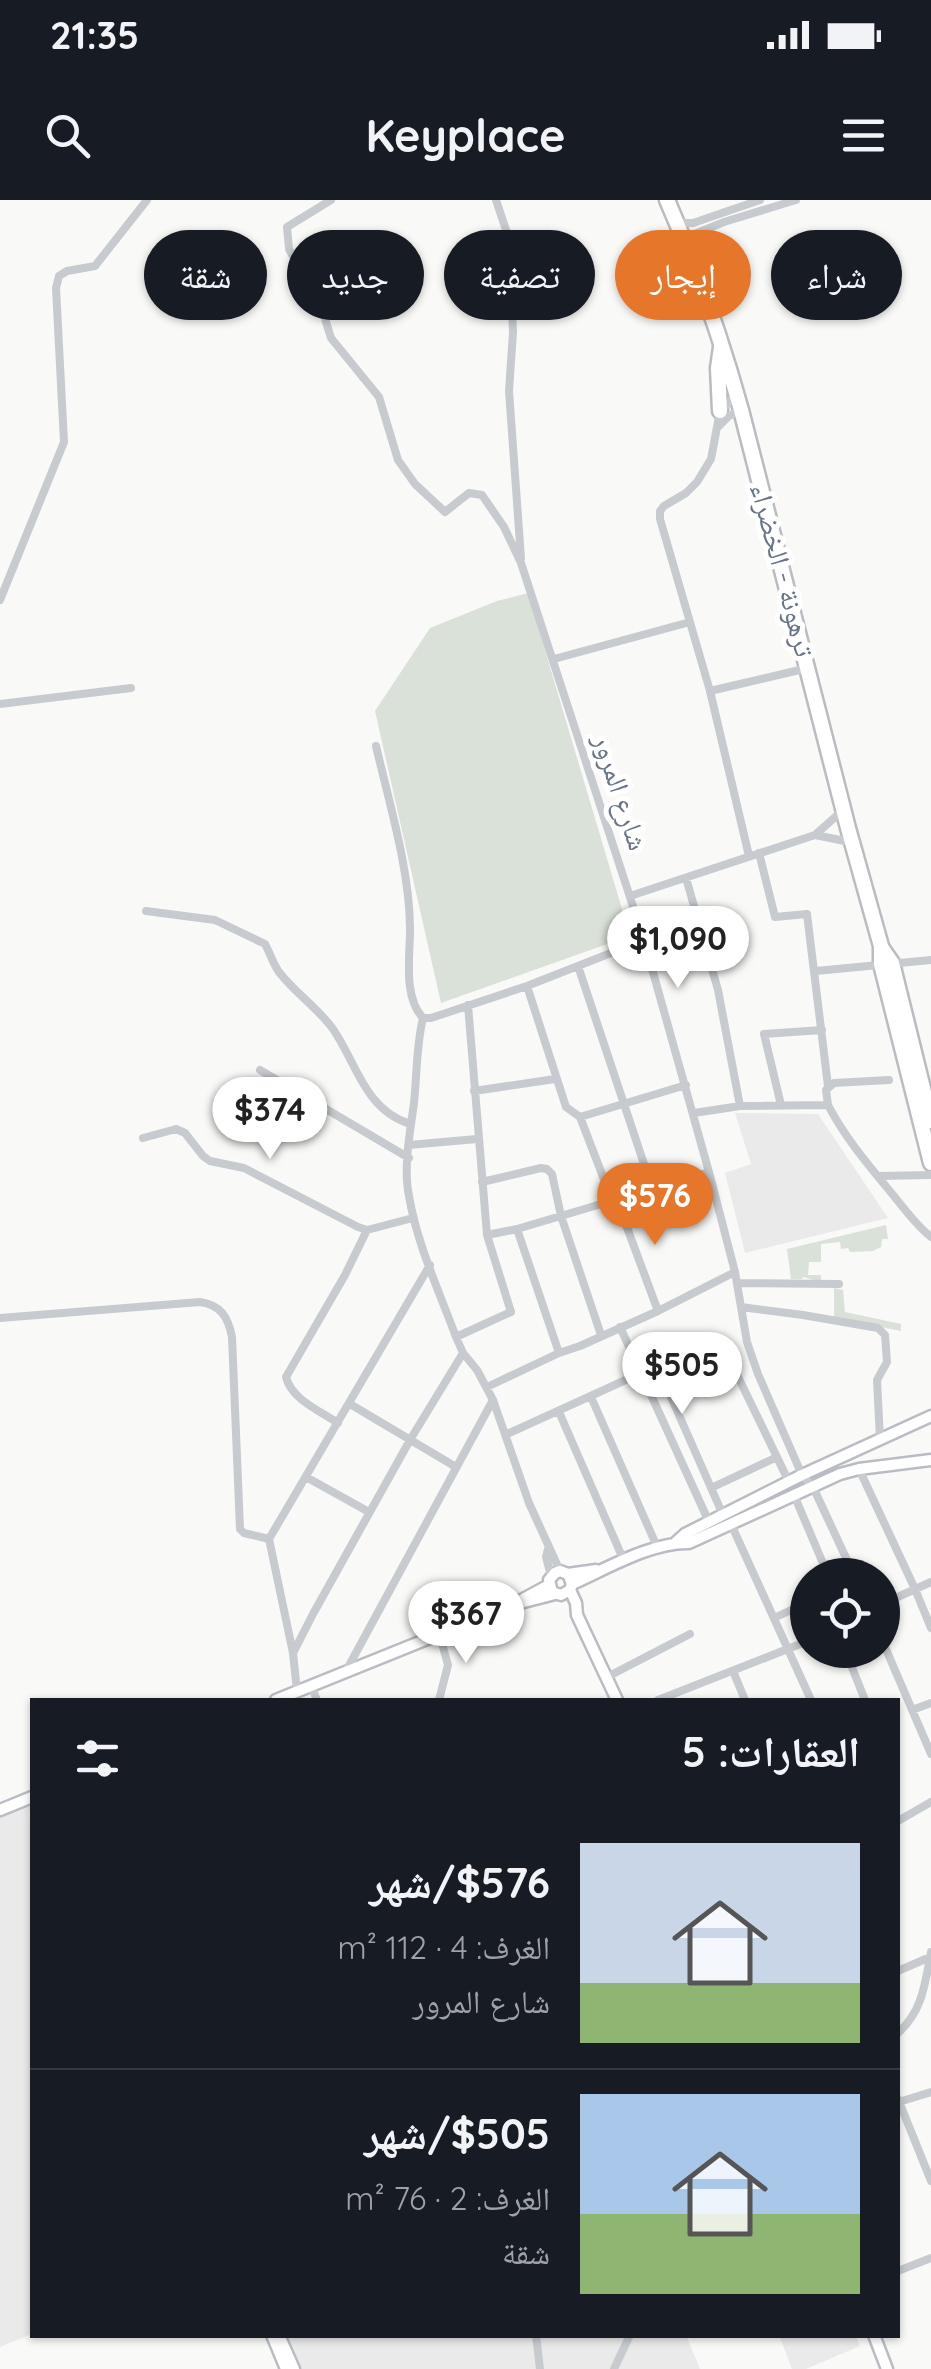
<!DOCTYPE html>
<html lang="ar">
<head>
<meta charset="utf-8">
<style>
	:root { --surface:#171b24; --page:#20242c; --text:#f1f3f6; --muted:#9ea1a6; --line:#363941; --accent:#e6762a }
	body { margin:0; font-family:Quicksand,"Noto Naskh Arabic",sans-serif; background:var(--page); color:var(--text); direction:rtl; height:100vh; display:flex; flex-direction:column; font-size:38px; white-space:nowrap }
	* { box-sizing:border-box; margin:0 }
	p { font-size:32px; color:var(--muted) }
	.icon { flex:none; width:55px; height:55px; fill:none; stroke:currentColor; stroke-width:2; stroke-linecap:round; stroke-linejoin:round }
	.map { position:relative; flex:1; overflow:hidden; direction:ltr }
	.drawer { position:absolute; left:30px; top:1498px; width:870px; height:640px; display:flex; flex-direction:column; background:var(--surface); border-radius:0px; box-shadow:0 2px 8px #0004; direction:rtl }
	.drawer>* { flex:none }
	.top-card { position:absolute; left:30px; top:30px; width:872px; height:90px; direction:rtl; display:flex; gap:20px }
	.controls { position:absolute; left:790px; top:1358px; display:grid; gap:20px }
	.controls a { display:grid; place-items:center; width:110px; height:110px; border-radius:50%; background:var(--surface); box-shadow:0 2px 8px #0004; font-size:50px }
	.price { position:absolute; translate:-50% -85px; padding:0 22px; border-radius:35px; background:#fff; color:#222; font-size:32px; line-height:65px; filter:drop-shadow(0 2px 5px #0008) }
	.price::after { content:''; position:absolute; left:50%; top:60px; width:30px; height:22px; margin-left:-15px; background:inherit; clip-path:polygon(0 0,100% 0,50% 100%) }
	.price.on { background:var(--accent); color:#fff }
	ul { padding:0; list-style:none }
	li { display:flex; align-items:center; gap:30px; height:250px; padding:0 40px }
	li+li { border-top:2px solid var(--line) }
	li span { display:grid; place-items:center; flex:none; width:280px; height:200px; border-radius:0px; color:#555 }
	li>.icon { margin-inline-start:auto }
	span .icon { width:120px; height:120px; fill:#fffc; stroke-width:1 }
	li b { font-size:42px }
	h2 { display:flex; justify-content:space-between; align-items:center; height:120px; padding:0 40px; font-size:42px }
	.tag { padding:0 35px; border-radius:45px; background:var(--surface); box-shadow:0 2px 8px #0004; font-size:35px; line-height:90px }
	.tag.on { background:var(--accent); color:#fff }
	.status { display:flex; justify-content:space-between; align-items:center; height:70px; padding:0 50px; background:var(--surface); direction:ltr }
	.status svg { height:28px; fill:currentColor }
	header { display:flex; justify-content:space-between; align-items:center; height:130px; padding:0 40px; background:var(--surface); font-size:45px; font-weight:800 }
	.map>svg:first-child { display:block }
	.built { fill:#eaeaea }
	.green { fill:#dae1d8 }
	.lines { fill:none; stroke-linecap:round; stroke-linejoin:round }
	.secondary-casing { stroke:#b9bdc3; stroke-width:15 }
	.highway-casing { stroke:#babcc0; stroke-width:19 }
	.street { stroke:#c7cace; stroke-width:8 }
	.secondary { stroke:#fff; stroke-width:10 }
	.highway { stroke:#fff; stroke-width:14 }
	.labels { text-anchor:middle; stroke-width:10; stroke-linejoin:round; paint-order:stroke }
	.street-label { font-size:28px; fill:#687488; stroke:#fff }
</style>
</head>
<body>
<div class="status"><b>21:35</b><svg viewBox="0 0 49 12"><path d="M0 12V9h3v3zM5 12V6h3v6zM10 12V3h3v9zM15 12V0h3v12zM26 1h20v11H26zM47 4h2v5h-2z"/></svg></div>
<header><svg class="icon" aria-label="menu" viewBox="0 0 24 24"><path d="M4 6h16M4 12h16M4 18h16"/></svg>Keyplace<svg class="icon" aria-label="search" viewBox="0 0 24 24"><circle cx="10" cy="10" r="6"/><path d="M15 15l6 6"/></svg></header>
<div class="map">
<svg width="931" height="2169" viewBox="0 0 931 2169">
	<rect width="100%" height="100%" fill="#f9f9f7"/>
	<path class="built" d="M735,913L818,914L888,1018L745,1053L725,973L751,964Z
		M32,1597V1608L29,1616L32,1625V2134L0,2147V1611Z
		M285,2135H686L700,2169H299Z
		M779,2135H855L860,2146L806,2169H792Z"/>
	<path class="green" d="M528,393L630,736L441,803L375,511L430,428L497,401Z
		M886,1025L888,1039H882L881,1047L873,1051L850,1052L848,1048L841,1049L840,1042L821,1044V1062H809L808,1075H821V1082L803,1077L802,1079H791L787,1049Z
		M834,1088L843,1090L845,1112L901,1124V1131L834,1118Z"/>
	<g class="lines">
		<defs>
			<path id="secondary" d="M676,1342L685,1334L802,1275L931,1216
				M568,1374L572,1384L570,1390L561,1395L552,1392L549,1380L555,1373L560,1371L568,1374L596,1370
				M572,1384C606,1369 651,1342 689,1343L840,1274L859,1269L931,1260
				M570,1390L576,1403L577,1415L617,1500
				M520,1403L555,1394
				M276,1500L514,1404L549,1385
				M0,1610L32,1597
				M272,2135L286,2169
				M279,2135L294,2169
				M874,2135L887,2169"/>
			<path id="highway" d="M667,0C697,69 721,138 741,210L848,628L881,746V764L931,963
				M720,211L718,168L721,147
				M881,747L892,763L931,921"/>
		</defs>
		<use href="#secondary" class="secondary-casing"/>
		<use href="#highway" class="highway-casing"/>
		<path class="street" d="M331,0L287,27L289,49L296,62L317,93L331,138L379,197L398,260L415,284L445,312L469,293L482,295L504,327L521,363L644,740L709,972L735,1072L747,1142L758,1174L802,1275L813,1287L854,1375
			M496,0L509,39L513,132L509,191L521,358
			M678,23H693L760,0
			M687,47L697,33L724,22L796,0
			M737,194L720,211L711,259L697,282L686,293L664,306L660,311V319L710,491L749,656
			M717,228L729,216L741,210
			M0,400L64,242L56,88L59,76L67,71L95,66L147,0
			M554,459L690,422
			M710,491L808,468
			M0,504L131,488
			M376,546C389,602 410,671 410,729C410,757 403,797 423,818C416,847 417,875 414,903C410,933 403,967 409,996C417,1044 439,1091 456,1137L463,1153L477,1170L493,1200L529,1303L560,1371
			M815,635L850,642
			M759,653L775,717L807,714L828,886
			M686,678L718,790L740,906
			M630,696L815,635L842,611
			M146,711L215,720L265,744C270,753 273,764 279,772C295,793 318,808 333,829C357,864 365,910 410,924
			M578,766L652,988
			M816,771L931,760
			M527,786L566,907L580,917L612,1000
			M423,818H431L527,786L644,740
			M260,870L409,958
			M474,891L555,879
			M781,905L764,834L822,830
			M828,905L826,890L834,883L889,880
			M694,913L740,906L828,905C845,938 870,967 894,996C905,1010 916,1025 931,1037
			M580,917L686,885
			M143,938L176,929L185,933L203,956L210,961L244,968L358,1027L367,1030L413,1018
			M409,945L477,939
			M878,976L931,975
			M482,982L541,968L547,969L552,974L561,1016L601,1135
			M616,998L658,1111
			M517,1029L559,1153
			M487,1035L517,1029L709,972
			M737,1083L839,1084
			M741,1107L803,1115L878,1128L885,1135L887,1162L877,1180L880,1239
			M0,1118L200,1102C221,1105 228,1117 232,1137L240,1329L244,1333L269,1339L293,1453
			M620,1127L709,1322
			M456,1137L511,1112L487,1035L468,805
			M487,1187L559,1153L580,1146L658,1111L735,1072
			M591,1197L658,1349
			M350,1204L456,1267
			M559,1212L624,1361
			M338,1223C320,1211 291,1199 286,1177L345,1075L367,1030
			M507,1234L641,1173
			M859,1269L915,1389L931,1428
			M306,1277L369,1312
			M711,1288L777,1257
			M794,1295L828,1375
			M723,1315L664,1181L726,1152L789,1282
			M731,1324L811,1500
			M269,1339L430,1065
			M548,1349L546,1357L551,1376
			M882,1404L931,1382
			M774,1418L808,1402
			M882,1440L931,1554
			M845,1450L865,1500
			M733,1471L745,1500
			M345,1473L493,1200
			M607,1477L690,1434
			M311,1486L317,1500
			M297,1491L293,1453L313,1414L410,1240L463,1153
			M439,1500L448,1465L439,1433
			M658,1500L808,1441
			M912,1510L931,1503
			M898,1621L931,1602
			M898,1771L930,1757
			M898,1833C923,1811 925,1783 931,1752
			M898,1899L931,1981
			M899,1902L931,1892
			M898,2071L931,2058
			M536,2135L540,2169
			M614,2169L630,2135"/>
		<use href="#secondary" class="secondary"/>
		<use href="#highway" class="highway"/>
	</g>
	<g class="labels">
		<g class="street-label">
			<text transform="translate(783 370) rotate(75)" y="10">ترهونة - الخضراء</text>
			<text transform="translate(621 592) rotate(72)" y="10">شارع المرور</text>
		</g>
	</g>
</svg>
<div class="controls">
<a><svg class="icon" aria-label="locate" viewBox="0 0 24 24"><circle cx="12" cy="12" r="6"/><path d="M12 2v4M12 18v4M2 12h4M18 12h4"/></svg></a>
</div>
<b class="price" style="left:678px;top:791px">$1,090</b>
<b class="price" style="left:270px;top:962px">$374</b>
<b class="price on" style="left:655px;top:1048px">$576</b>
<b class="price" style="left:682px;top:1217px">$505</b>
<b class="price" style="left:466px;top:1466px">$367</b>
<div class="top-card">
<a class="tag">شراء</a>
<a class="tag on">إيجار</a>
<a class="tag">تصفية</a>
<a class="tag">جديد</a>
<a class="tag">شقة</a>
</div>
<section class="drawer">
<h2>العقارات: 5<svg class="icon" aria-label="filters" viewBox="0 0 24 24"><path d="M4 7h16M4 17h16"/><circle cx="9" cy="7" r="2"/><circle cx="15" cy="17" r="2"/></svg></h2>
<ul>
<li><span style="background:linear-gradient(#c9d6e8 70%,#8fb573 0)"><svg class="icon" aria-label="home" viewBox="0 0 24 24"><path d="M3 11l9-7 9 7M6 9v11h12V9"/></svg></span><div><b>$576/شهر</b><p>الغرف: 4 · 112 m²</p><p>شارع المرور</p></div></li>
<li><span style="background:linear-gradient(#a9c7e8 60%,#8fb573 0)"><svg class="icon" aria-label="home" viewBox="0 0 24 24"><path d="M3 11l9-7 9 7M6 9v11h12V9"/></svg></span><div><b>$505/شهر</b><p>الغرف: 2 · 76 m²</p><p>شقة</p></div></li>
</ul>
</section>
</div>
</body>
</html>
